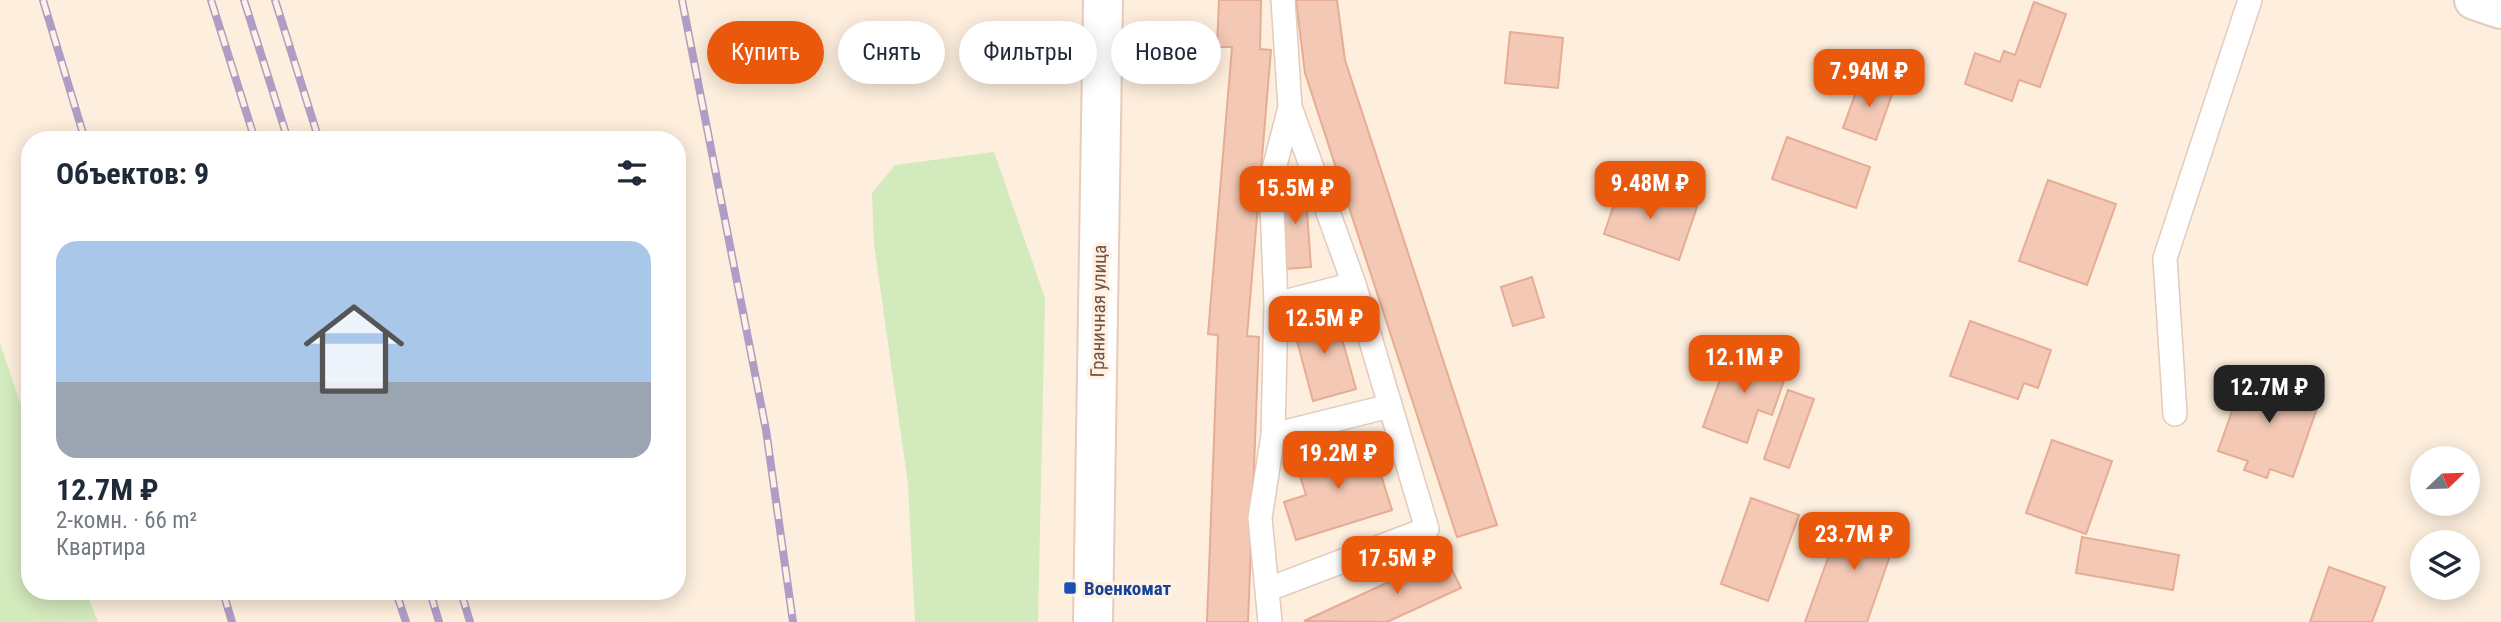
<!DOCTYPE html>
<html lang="ru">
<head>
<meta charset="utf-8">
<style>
	:root { --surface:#fff; --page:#f2f2f3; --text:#1f2937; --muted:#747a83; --line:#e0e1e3; --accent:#ea580c }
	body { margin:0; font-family:"Roboto Condensed",sans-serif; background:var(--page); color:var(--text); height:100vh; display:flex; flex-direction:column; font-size:26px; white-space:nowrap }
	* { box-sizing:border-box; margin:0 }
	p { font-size:23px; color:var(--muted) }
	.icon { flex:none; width:38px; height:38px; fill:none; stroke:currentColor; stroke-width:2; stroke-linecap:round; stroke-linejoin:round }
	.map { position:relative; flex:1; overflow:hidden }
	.details { position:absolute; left:21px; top:131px; width:665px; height:469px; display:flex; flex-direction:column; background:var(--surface); border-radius:28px; box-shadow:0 4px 18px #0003 }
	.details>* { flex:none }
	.top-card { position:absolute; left:707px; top:21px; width:665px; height:63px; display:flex; gap:14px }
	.needle { width:46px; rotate:67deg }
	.buttons { position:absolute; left:2410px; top:446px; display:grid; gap:14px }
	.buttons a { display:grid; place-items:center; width:70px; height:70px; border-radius:50%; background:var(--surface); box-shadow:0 4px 18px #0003; font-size:35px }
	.price { position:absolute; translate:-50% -60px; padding:0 16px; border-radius:14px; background:var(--accent); color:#fff; font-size:23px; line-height:46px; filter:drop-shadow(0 2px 4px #0008) }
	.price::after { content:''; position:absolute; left:50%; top:42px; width:21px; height:16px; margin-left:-10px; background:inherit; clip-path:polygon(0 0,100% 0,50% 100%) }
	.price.active { background:#222; color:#fff }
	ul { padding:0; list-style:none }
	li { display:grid; align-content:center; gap:14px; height:371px; padding:0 35px }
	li+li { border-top:2px solid var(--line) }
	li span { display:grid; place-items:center; height:217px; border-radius:21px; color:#555 }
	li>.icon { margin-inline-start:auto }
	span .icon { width:126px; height:126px; fill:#fffc; stroke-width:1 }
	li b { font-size:30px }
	h2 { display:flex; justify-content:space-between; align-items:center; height:84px; padding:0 35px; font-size:30px }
	.tag { padding:0 24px; border-radius:32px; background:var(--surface); box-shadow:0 4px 18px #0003; font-size:24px; line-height:63px }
	.tag.active { background:var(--accent); color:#fff }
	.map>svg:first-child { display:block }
	.green { fill:#d3eabc }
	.building { fill:#f3c8b4; stroke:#e6ac94; stroke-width:2 }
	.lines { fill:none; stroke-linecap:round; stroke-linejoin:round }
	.service-casing { stroke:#e2cbbc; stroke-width:26 }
	.minor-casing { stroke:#e2cbbc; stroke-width:42 }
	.secondary-casing { stroke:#e8cbb9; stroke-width:42 }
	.service { stroke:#fff; stroke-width:23 }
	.minor { stroke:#fff; stroke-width:38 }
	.secondary { stroke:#fff; stroke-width:38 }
	.rail-casing { stroke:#af9dc5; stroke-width:8 }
	.rail { stroke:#fff2e4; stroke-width:5; stroke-dasharray:16; stroke-linecap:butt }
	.transit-dot { fill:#1a4fb4; stroke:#fff2e4; stroke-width:2.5 }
	.labels { text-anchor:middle; stroke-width:7; stroke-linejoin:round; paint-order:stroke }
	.street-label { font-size:19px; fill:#735245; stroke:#fff2e4 }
	.transit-label { font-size:19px; font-weight:bold; fill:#164399; stroke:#fff2e4; text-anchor:start }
</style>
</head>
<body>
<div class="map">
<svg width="2501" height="622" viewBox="0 0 2501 622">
	<rect width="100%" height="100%" fill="#fdeedd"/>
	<path class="green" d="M994,152L1045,298L1038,622H915L908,484L874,244L872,193L895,165Z
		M0,343L30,432V592H86L98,622H0Z"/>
	<path class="building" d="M1219,0H1261L1260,49L1271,50L1247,336L1259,337L1248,622H1207L1218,335L1208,334L1232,47H1217Z
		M1296,0H1337L1345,60L1497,525L1457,537L1305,73Z
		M2034,2L2066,14L2040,87L2019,80L2012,101L1965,84L1975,53L2000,62L2004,51L2015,55Z
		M1510,32L1563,38L1558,88L1505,83Z
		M1861,78L1894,89L1876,140L1843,128Z
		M1787,137L1870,167L1856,208L1772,179Z
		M2048,180L2116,204L2087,285L2019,261Z
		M1622,181L1697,207L1679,260L1604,234Z
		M1305,183L1311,267L1286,269L1280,184Z
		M1532,277L1544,317L1513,326L1501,287Z
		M1334,310L1356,389L1313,401L1292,322Z
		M1970,321L2051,350L2038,388L2024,383L2018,399L1950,376Z
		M1731,349L1788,369L1772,415L1758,410L1747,443L1703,427Z
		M2246,371L2321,397L2293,477L2270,469L2267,478L2244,470L2248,461L2218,451Z
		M1788,390L1814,399L1789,468L1764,459Z
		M1370,440L1392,510L1296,540L1284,502L1306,495L1296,463Z
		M2052,440L2112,461L2086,534L2026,513Z
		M1751,498L1799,515L1768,601L1721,584Z
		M1864,514L1900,527L1867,622H1805L1842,519L1860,525Z
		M2082,537L2179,555L2173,590L2076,573Z
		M1445,556L1461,588L1387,622L1304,621Z
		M2329,567L2385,587L2372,622H2310Z"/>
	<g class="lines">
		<defs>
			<path id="service" d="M1276,304L1354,284
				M2175,414L2165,258L2250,0
				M1273,435L1390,406
				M1269,589L1427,529L1354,284L1290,107L1283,0
				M1270,622L1260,518L1273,435L1276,304L1271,181L1290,107"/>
			<path id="minor" d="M2474,0L2501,9"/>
			<path id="secondary" d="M1093,622L1103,0"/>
		</defs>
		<use href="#service" class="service-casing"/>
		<use href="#minor" class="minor-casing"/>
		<use href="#secondary" class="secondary-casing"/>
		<use href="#service" class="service"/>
		<use href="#minor" class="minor"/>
		<use href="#secondary" class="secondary"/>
		<defs>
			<path id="rail" d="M43,0L85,140
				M211,0L255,140
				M244,0L288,140
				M275,0L319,140
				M682,0L766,430L793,622
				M223,592L232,622
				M396,592L406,622
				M430,592L439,622
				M461,592L470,622"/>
		</defs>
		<use href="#rail" class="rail-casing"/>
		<use href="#rail" class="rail"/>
	</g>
	<rect class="transit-dot" x="1063" y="581" width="14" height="14" rx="3.5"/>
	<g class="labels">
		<g class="street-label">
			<text transform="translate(1098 311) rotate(-89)" y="7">Граничная улица</text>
		</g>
		<g class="transit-label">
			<text x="1084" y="595">Военкомат</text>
		</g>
	</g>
</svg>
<div class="buttons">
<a><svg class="needle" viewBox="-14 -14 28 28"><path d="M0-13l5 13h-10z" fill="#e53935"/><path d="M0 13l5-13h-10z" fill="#747a83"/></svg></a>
<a><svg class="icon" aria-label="layers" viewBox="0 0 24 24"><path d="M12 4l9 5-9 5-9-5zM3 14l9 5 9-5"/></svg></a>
</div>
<b class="price" style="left:1869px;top:109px">7.94M ₽</b>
<b class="price" style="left:1650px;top:221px">9.48M ₽</b>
<b class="price" style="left:1295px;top:226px">15.5M ₽</b>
<b class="price" style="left:1324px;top:356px">12.5M ₽</b>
<b class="price" style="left:1744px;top:395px">12.1M ₽</b>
<b class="price active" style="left:2269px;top:425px">12.7M ₽</b>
<b class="price" style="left:1338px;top:491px">19.2M ₽</b>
<b class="price" style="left:1854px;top:572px">23.7M ₽</b>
<b class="price" style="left:1397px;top:596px">17.5M ₽</b>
<div class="top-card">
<a class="tag active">Купить</a>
<a class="tag">Снять</a>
<a class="tag">Фильтры</a>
<a class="tag">Новое</a>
</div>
<section class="details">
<h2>Объектов: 9<svg class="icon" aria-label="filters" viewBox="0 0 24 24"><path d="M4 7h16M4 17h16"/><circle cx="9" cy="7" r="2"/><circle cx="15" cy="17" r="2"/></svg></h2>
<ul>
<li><span style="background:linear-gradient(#a9c7e8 65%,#9aa5b1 0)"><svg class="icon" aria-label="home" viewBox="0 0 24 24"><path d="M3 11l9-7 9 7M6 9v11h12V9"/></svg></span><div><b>12.7M ₽</b><p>2-комн. · 66 m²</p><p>Квартира</p></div></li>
</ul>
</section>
</div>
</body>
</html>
